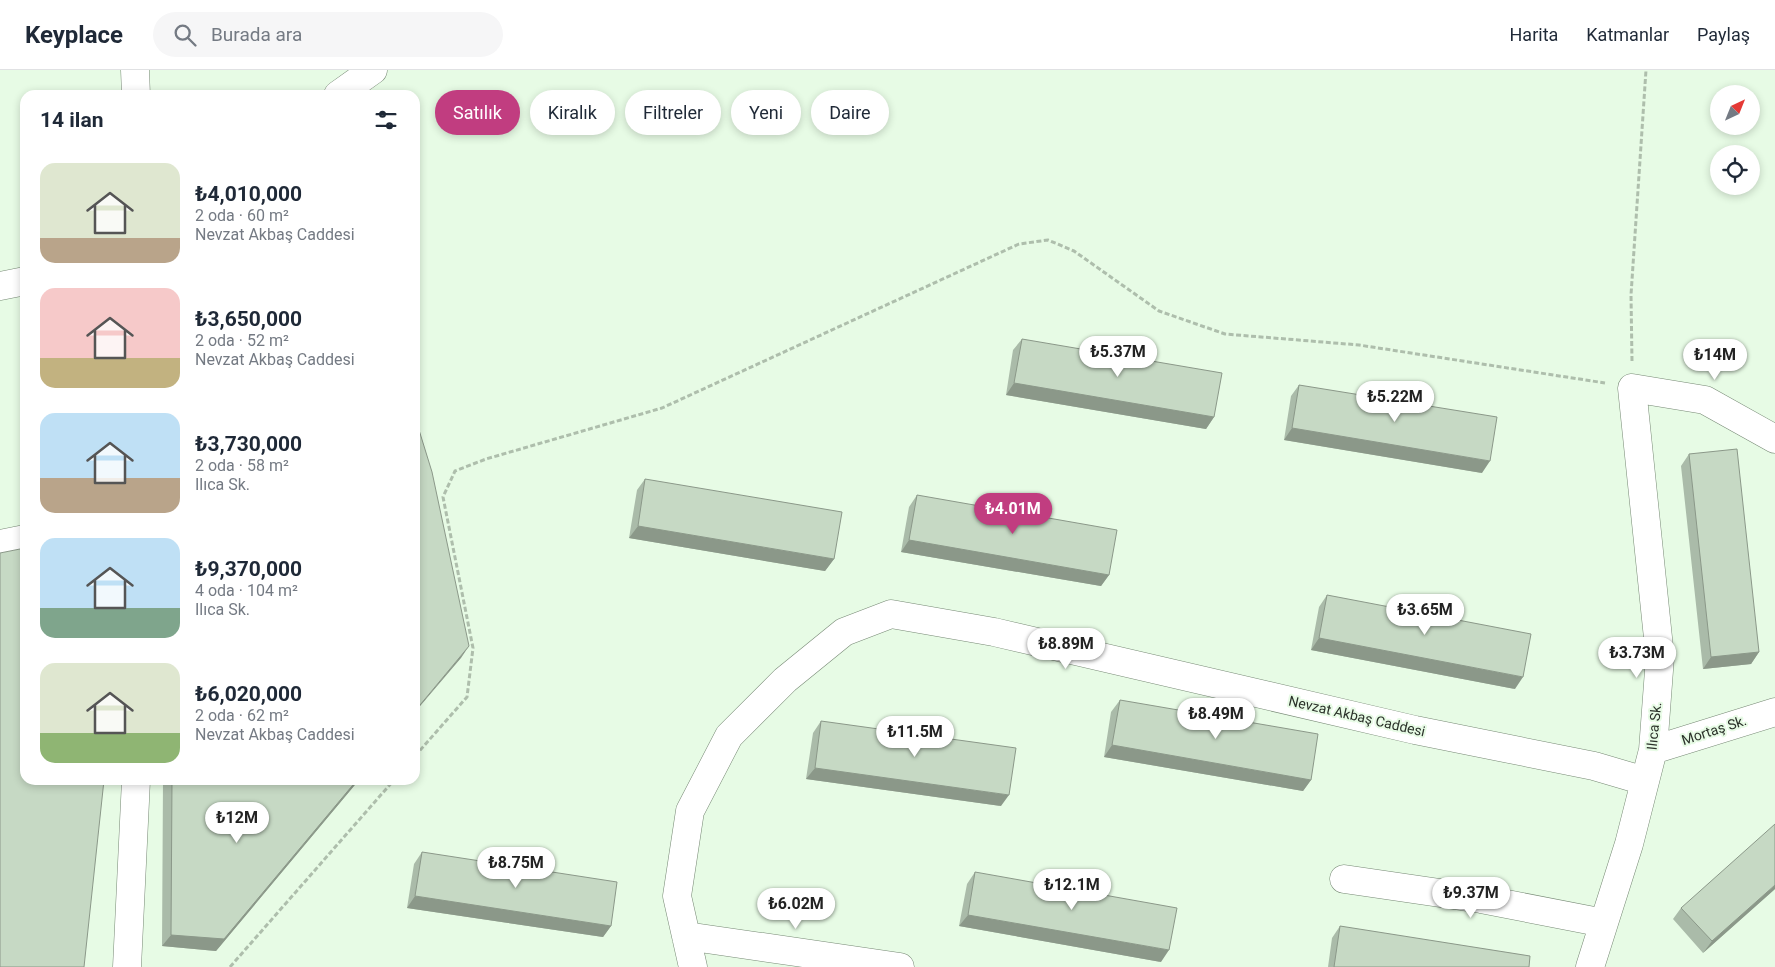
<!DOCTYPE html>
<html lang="tr">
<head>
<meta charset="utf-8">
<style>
	:root { --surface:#fff; --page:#f6f6f7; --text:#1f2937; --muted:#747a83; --line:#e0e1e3; --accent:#c13d80 }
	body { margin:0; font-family:Roboto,sans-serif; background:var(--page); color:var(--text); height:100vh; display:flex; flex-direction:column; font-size:19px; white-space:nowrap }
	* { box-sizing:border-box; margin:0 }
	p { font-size:16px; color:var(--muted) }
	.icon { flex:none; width:28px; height:28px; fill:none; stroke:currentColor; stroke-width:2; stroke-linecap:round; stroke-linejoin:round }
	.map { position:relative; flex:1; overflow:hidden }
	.sheet { position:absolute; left:20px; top:20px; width:400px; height:695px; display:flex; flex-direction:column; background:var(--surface); border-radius:15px; box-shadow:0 2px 8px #0003 }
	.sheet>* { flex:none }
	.top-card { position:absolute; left:435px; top:20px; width:475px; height:45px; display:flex; gap:10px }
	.needle { width:32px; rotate:43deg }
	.controls { position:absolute; left:1710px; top:15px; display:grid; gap:10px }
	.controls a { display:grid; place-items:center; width:50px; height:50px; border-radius:50%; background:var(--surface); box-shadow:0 2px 8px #0003; font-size:25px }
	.price { position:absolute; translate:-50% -42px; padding:0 11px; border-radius:18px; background:#fff; color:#222; font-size:16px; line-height:32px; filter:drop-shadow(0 1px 2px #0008) }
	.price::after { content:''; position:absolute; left:50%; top:30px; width:15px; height:11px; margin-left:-8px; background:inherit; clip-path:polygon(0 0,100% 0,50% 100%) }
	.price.current { background:var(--accent); color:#fff }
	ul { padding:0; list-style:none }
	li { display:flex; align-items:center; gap:15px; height:125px; padding:0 20px }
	li span { display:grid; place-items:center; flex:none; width:140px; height:100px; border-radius:15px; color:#555 }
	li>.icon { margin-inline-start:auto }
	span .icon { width:60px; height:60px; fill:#fffc; stroke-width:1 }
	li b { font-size:21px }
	h2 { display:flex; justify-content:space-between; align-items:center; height:60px; padding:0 20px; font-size:21px }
	.tag { padding:0 18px; border-radius:22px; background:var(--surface); box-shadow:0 2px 8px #0003; font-size:18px; line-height:45px }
	.tag.current { background:var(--accent); color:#fff }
	header { display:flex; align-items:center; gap:30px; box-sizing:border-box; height:70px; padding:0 25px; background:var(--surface); border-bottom:1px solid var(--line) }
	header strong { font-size:24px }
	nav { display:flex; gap:28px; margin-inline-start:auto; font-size:18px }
	.search { width:350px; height:45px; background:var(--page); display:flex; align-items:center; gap:12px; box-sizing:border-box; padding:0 18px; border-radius:28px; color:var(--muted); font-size:19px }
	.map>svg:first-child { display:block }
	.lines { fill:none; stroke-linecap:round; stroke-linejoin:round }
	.minor-casing { stroke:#778975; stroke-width:29 }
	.tertiary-casing { stroke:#778975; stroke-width:29 }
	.path { stroke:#aebeac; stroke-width:3; stroke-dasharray:5 2.5; stroke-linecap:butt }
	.minor { stroke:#fff; stroke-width:28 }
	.tertiary { stroke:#fff; stroke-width:28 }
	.wall { fill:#aabba9 }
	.shaded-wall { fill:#8b9889 }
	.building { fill:#c6d9c4; stroke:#8b9889 }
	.labels { text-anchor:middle; stroke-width:4; stroke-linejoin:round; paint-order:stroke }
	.street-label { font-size:14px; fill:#2a3129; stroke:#e7fbe5 }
</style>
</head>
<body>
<header>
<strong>Keyplace</strong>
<div class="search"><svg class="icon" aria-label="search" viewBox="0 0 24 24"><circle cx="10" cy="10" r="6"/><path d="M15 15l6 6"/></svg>Burada ara</div>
<nav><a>Harita</a><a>Katmanlar</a><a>Paylaş</a></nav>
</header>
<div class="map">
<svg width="1775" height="897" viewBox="0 0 1775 897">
	<rect width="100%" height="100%" fill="#e7fbe5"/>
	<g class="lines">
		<defs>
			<path id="minor" d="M338,25L373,0
				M0,216L25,211
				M0,474L25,469
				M1653,680L1775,642
				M1344,809L1481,829L1604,853
				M686,866L900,897
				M693,897L677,826L690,741L729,666L785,610L844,562L891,544L994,562L1415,660L1594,696L1645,711
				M1590,897L1629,774L1653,680L1660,587L1632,318L1705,330L1775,369"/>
			<path id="tertiary" d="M135,0L136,25
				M127,897L136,710"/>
		</defs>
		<use href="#minor" class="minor-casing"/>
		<use href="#tertiary" class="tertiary-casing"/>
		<path class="path" d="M1632,291L1631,225L1646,0
			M415,686L467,627L473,578L443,427L455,401L486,389L662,338L1019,174L1048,170L1074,181L1159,241L1225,264L1359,275L1605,313
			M230,897L394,710"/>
		<use href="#minor" class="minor"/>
		<use href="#tertiary" class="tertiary"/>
	</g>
	<path class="wall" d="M1022,269L1214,347L1206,359L1006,325L1013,280Z
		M1299,315L1482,403L1284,370L1291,326Z
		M1689,384L1759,582L1751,594L1703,599L1681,396Z
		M645,409L834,489L825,501L629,468L637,420Z
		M917,425L1109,505L1101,516L901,482L909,437Z
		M1327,525L1515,619L1311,580L1319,537Z
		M1120,630L1311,710L1303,721L1104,687L1111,642Z
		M821,651L1001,736L806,709L813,663Z
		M163,710H359L216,881L162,876Z
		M422,782L611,856L603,867L407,838L414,794Z
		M975,802L1161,892L959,856L967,814Z
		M1775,819L1703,883L1673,849L1681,838Z
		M1340,856L1529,897H1328L1332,868Z"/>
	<path class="shaded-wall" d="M1014,313L1214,347L1206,359L1006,325Z
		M1292,358L1490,391L1482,403L1284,370Z
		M638,456L834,489L825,501L629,468Z
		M909,470L1109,505L1101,516L901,482Z
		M1319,568L1523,607L1515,619L1311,580Z
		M469,576L461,588L415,642V641Z
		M1759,582L1751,594L1703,599L1711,587Z
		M1112,675L1311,710L1303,721L1104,687Z
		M815,698L1009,725L1001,736L806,709Z
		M357,710H359L216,881L162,876L171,865Z
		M1775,815V819L1703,883L1712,871Z
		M415,826L611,856L603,867L407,838Z
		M968,845L1169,880L1161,892L959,856Z"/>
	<path class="building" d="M1022,269L1222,303L1214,347L1014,313Z
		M1299,315L1497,347L1490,391L1292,358Z
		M415,347L432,402L469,576L415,641Z
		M1737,379L1759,582L1711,587L1689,384Z
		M645,409L842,442L834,489L638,456Z
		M917,425L1117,460L1109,505L909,470Z
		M25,478V710H104L84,897H0V483Z
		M1327,525L1531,564L1523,607L1319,568Z
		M1120,630L1318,664L1311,710L1112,675Z
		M821,651L1016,678L1009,725L815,698Z
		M172,710H357L224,869L171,865Z
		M1775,754V815L1712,871L1681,838Z
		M422,782L617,812L611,856L415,826Z
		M975,802L1177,838L1169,880L968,845Z
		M1340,856L1530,886L1529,897H1334Z"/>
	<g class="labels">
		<g class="street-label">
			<text transform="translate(1357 646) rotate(13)" y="5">Nevzat Akbaş Caddesi</text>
			<text transform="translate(1654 656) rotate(-84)" y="5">Ilıca Sk.</text>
			<text transform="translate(1714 660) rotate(-18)" y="5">Mortaş Sk.</text>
		</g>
	</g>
</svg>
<div class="controls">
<a><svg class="needle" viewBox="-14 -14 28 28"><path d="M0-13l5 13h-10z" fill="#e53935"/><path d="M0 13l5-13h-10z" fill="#747a83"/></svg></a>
<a><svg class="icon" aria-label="locate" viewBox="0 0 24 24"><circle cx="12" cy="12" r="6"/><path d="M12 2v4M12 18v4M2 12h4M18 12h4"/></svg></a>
</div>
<b class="price" style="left:1118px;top:308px">₺5.37M</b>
<b class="price" style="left:1715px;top:311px">₺14M</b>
<b class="price" style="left:1395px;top:353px">₺5.22M</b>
<b class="price current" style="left:1013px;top:465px">₺4.01M</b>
<b class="price" style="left:1425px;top:566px">₺3.65M</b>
<b class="price" style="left:1066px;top:600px">₺8.89M</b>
<b class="price" style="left:1637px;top:609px">₺3.73M</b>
<b class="price" style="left:1216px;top:670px">₺8.49M</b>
<b class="price" style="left:915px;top:688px">₺11.5M</b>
<b class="price" style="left:237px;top:774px">₺12M</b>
<b class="price" style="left:516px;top:819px">₺8.75M</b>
<b class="price" style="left:1072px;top:841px">₺12.1M</b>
<b class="price" style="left:1471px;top:849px">₺9.37M</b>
<b class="price" style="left:796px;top:860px">₺6.02M</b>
<div class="top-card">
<a class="tag current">Satılık</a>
<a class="tag">Kiralık</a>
<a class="tag">Filtreler</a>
<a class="tag">Yeni</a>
<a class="tag">Daire</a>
</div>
<section class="sheet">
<h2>14 ilan<svg class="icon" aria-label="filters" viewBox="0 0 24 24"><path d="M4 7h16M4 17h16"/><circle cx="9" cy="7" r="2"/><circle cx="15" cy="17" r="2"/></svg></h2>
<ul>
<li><span style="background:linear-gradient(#dfe7d0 75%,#b9a48a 0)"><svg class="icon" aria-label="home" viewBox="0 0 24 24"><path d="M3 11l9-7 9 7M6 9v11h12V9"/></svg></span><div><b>₺4,010,000</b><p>2 oda · 60 m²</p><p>Nevzat Akbaş Caddesi</p></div></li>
<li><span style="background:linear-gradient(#f6c9c9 70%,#c2b280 0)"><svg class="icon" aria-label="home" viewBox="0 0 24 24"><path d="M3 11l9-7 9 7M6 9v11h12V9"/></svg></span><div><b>₺3,650,000</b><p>2 oda · 52 m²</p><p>Nevzat Akbaş Caddesi</p></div></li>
<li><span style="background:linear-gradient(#bfe0f5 65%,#b9a48a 0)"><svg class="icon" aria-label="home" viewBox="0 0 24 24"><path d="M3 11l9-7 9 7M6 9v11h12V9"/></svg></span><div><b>₺3,730,000</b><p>2 oda · 58 m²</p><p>Ilıca Sk.</p></div></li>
<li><span style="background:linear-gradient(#bfe0f5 70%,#7fa58c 0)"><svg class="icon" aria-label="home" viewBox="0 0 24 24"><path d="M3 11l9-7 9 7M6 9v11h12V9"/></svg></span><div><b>₺9,370,000</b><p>4 oda · 104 m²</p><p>Ilıca Sk.</p></div></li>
<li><span style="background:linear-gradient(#dfe7d0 70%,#8fb573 0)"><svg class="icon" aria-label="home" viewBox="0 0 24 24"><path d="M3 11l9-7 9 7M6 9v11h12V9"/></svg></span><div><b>₺6,020,000</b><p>2 oda · 62 m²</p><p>Nevzat Akbaş Caddesi</p></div></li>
</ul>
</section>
</div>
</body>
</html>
